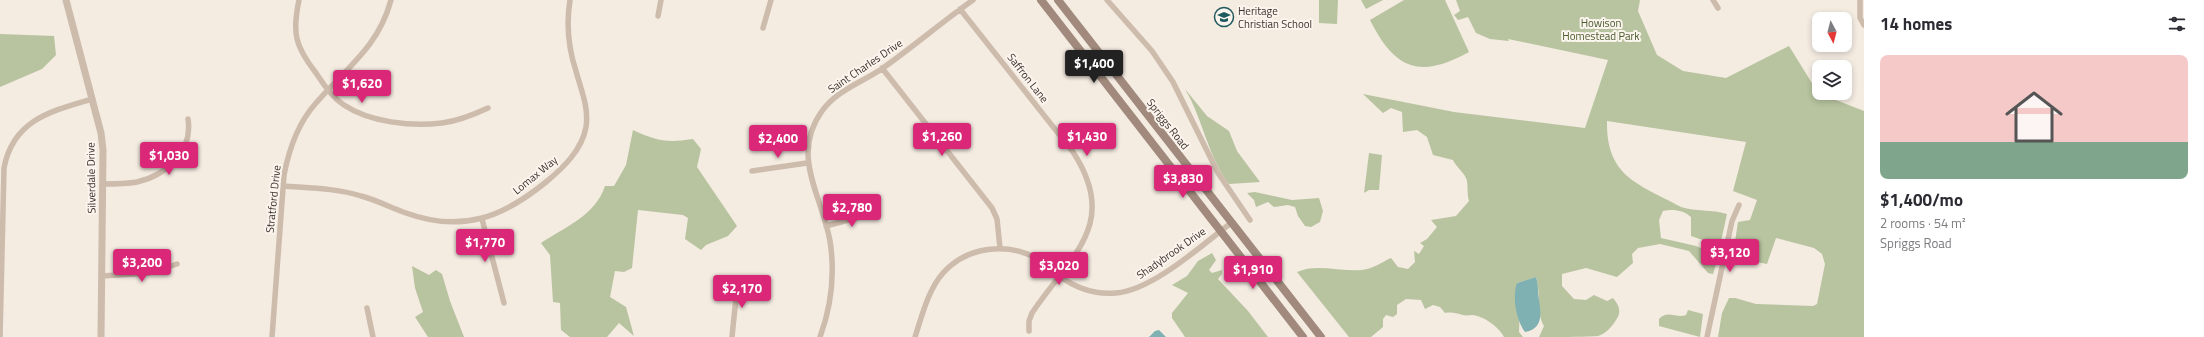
<!DOCTYPE html>
<html lang="en">
<head>
<meta charset="utf-8">
<style>
	:root { --surface:#fff; --page:#f2f2f3; --text:#2b2b33; --muted:#7c7c81; --line:#e1e1e2; --accent:#db2777 }
	body { margin:0; font-family:"Titillium Web",sans-serif; background:var(--page); color:var(--text); height:100vh; display:flex; flex-direction:column; font-size:15px; white-space:nowrap }
	* { box-sizing:border-box; margin:0 }
	p { font-size:13px; color:var(--muted) }
	.icon { flex:none; width:22px; height:22px; fill:none; stroke:currentColor; stroke-width:2; stroke-linecap:round; stroke-linejoin:round }
	.map { position:relative; flex:1; overflow:hidden }
	.side { display:flex; flex-direction:column; background:var(--surface); width:340px }
	.side>* { flex:none }
	.needle { width:26px; rotate:173deg }
	.tools { position:absolute; left:1812px; top:12px; display:grid; gap:8px }
	.tools a { display:grid; place-items:center; width:40px; height:40px; border-radius:8px; background:var(--surface); box-shadow:0 2px 6px #0003; font-size:20px }
	.price { position:absolute; translate:-50% -34px; padding:0 9px; border-radius:4px; background:var(--accent); color:#fff; font-size:13px; line-height:26px; filter:drop-shadow(0 1px 2px #0008) }
	.price::after { content:''; position:absolute; left:50%; top:24px; width:12px; height:9px; margin-left:-6px; background:inherit; clip-path:polygon(0 0,100% 0,50% 100%) }
	.price.active { background:#222; color:#fff }
	ul { padding:0; list-style:none }
	li { display:grid; align-content:center; gap:8px; height:212px; padding:0 16px }
	li+li { border-top:1px solid var(--line) }
	li span { display:grid; place-items:center; height:124px; border-radius:8px; color:#555 }
	li>.icon { margin-inline-start:auto }
	span .icon { width:72px; height:72px; fill:#fffc; stroke-width:1 }
	li b { font-size:17px }
	h2 { display:flex; justify-content:space-between; align-items:center; height:48px; padding:0 16px; font-size:17px }
	main { display:flex; flex:1; min-height:0 }
	.map>svg:first-child { display:block }
	.green { fill:#b8c4a0 }
	.water { fill:#7fb0b2 }
	.lines { fill:none; stroke-linecap:round; stroke-linejoin:round }
	.minor { stroke:#cdbbac; stroke-width:5.5 }
	.tertiary { stroke:#cdbbac; stroke-width:7 }
	.secondary { stroke:#a18a7d; stroke-width:8 }
	.labels { text-anchor:middle; stroke-width:4; stroke-linejoin:round; paint-order:stroke }
	.poi-label { font-size:11px; fill:#3b302b; stroke:#fbf5ee; text-anchor:start }
	.park-label { font-size:11px; fill:#4a5a2e; stroke:#fbf5ee }
	.street-label { font-size:11px; fill:#3b302b; stroke:#fbf5ee }
</style>
</head>
<body>
<main>
<div class="map">
<svg width="1864" height="337" viewBox="0 0 1864 337">
	<rect width="100%" height="100%" fill="#f4ebe1"/>
	<path class="green" d="M1319,0H1338L1337,24L1319,23Z
		M1361,0H1383L1366,9Z
		M1404,0H1445L1469,52C1420,79 1395,70 1370,20Z
		M1456,0H1640L1638,11L1657,55L1683,71L1726,78L1789,46L1818,93L1864,111V337H1718L1722,313L1729,298H1735L1756,304L1813,306L1817,304L1825,264L1822,254L1814,248L1776,238L1767,264L1737,258L1734,248L1738,222L1750,220L1757,200L1733,191L1746,142L1607,121C1606,178 1640,184 1681,207C1696,212 1711,209 1727,214L1720,246L1691,236V217C1683,210 1673,209 1663,211L1659,220L1661,238L1696,246L1717,255L1718,258L1713,274L1708,273L1689,251L1660,244L1638,248L1632,254L1633,263L1617,277L1586,268L1562,274V286L1574,299L1586,300L1594,295L1607,301L1613,298C1619,305 1622,312 1616,320C1612,327 1605,334 1598,336C1588,337 1552,337 1539,337L1544,326C1536,313 1541,292 1536,277L1517,283C1518,299 1520,316 1519,332L1523,337H1504C1499,327 1484,316 1472,315C1469,315 1466,316 1463,315C1456,313 1452,312 1445,313L1440,307L1433,305L1425,309L1421,300L1406,299L1397,305V314L1393,317L1386,315L1383,319V327L1371,337H1349L1297,272C1316,263 1341,272 1362,270C1373,269 1382,262 1391,258L1398,267L1408,269L1415,262L1414,251L1419,254L1424,246L1420,243L1427,239L1437,227L1431,220L1456,216L1469,201C1467,193 1468,188 1467,181C1466,174 1456,167 1453,160L1433,155L1427,137L1417,130L1403,132L1402,112L1391,108L1383,113L1363,94L1454,112L1585,128L1608,60L1508,39L1509,41L1490,39L1476,33L1468,17L1458,20L1454,15L1460,11Z
		M0,34L54,36L56,55L42,69L0,87Z
		M1185,89L1207,116L1229,131L1237,151L1260,182L1229,184C1208,157 1203,119 1185,89Z
		M633,130C657,141 666,143 693,139L701,149L697,167L737,226L728,236L706,245L701,250L685,239L688,218L683,215L638,210L632,268L624,272L615,271L610,297L626,307L634,336L619,323L607,337H570L561,330L560,303L553,302L550,255L541,243C565,227 595,216 605,186H614L626,165Z
		M1369,153L1382,155L1379,190H1369L1364,193Z
		M1255,192L1292,200L1319,198L1323,211L1320,222L1311,227L1305,226L1298,216L1295,207L1288,205L1274,207L1268,202L1256,207L1254,200L1247,193Z
		M1212,253L1216,260L1209,270L1212,273L1222,270V274L1218,279L1248,311L1268,337H1185L1172,318V313L1188,293L1172,285L1187,276L1198,261Z
		M412,266L429,275L436,270L442,274L450,301L464,337H428L415,317L423,312L415,288Z
		M1688,310L1703,314L1700,337L1659,326V319C1668,309 1676,319 1686,315Z"/>
	<path class="water" d="M1536,277C1538,283 1538,288 1538,293C1540,309 1546,328 1525,332C1516,320 1512,296 1517,283Z
		M1159,330L1166,337H1149L1155,331Z"/>
	<g class="lines">
		<path class="minor" d="M299,0C292,33 295,46 316,73C324,85 332,97 344,105C369,122 412,127 442,123C458,121 473,115 488,108
			M1107,0L1152,51L1173,82L1218,173L1250,220
			M1713,0L1718,8
			M1860,0V18L1864,25
			M960,9L1073,152C1120,224 1071,255 1032,313L1029,321V331
			M658,16L661,0
			M763,28L771,0
			M882,68L992,208L997,219L1000,248
			M752,171L807,163
			M103,184C115,184 126,184 137,182C167,175 193,151 188,119
			M283,186C309,188 336,188 361,196C377,200 391,208 406,213C461,233 502,218 546,182C563,168 582,150 586,127C589,107 581,90 576,71C568,47 566,25 570,0
			M482,219L504,303
			M826,226L874,213
			M102,276L149,273L177,264
			M367,308L373,337
			M0,337L4,168C13,120 51,111 92,99
			M272,337L284,175C289,149 298,123 316,103C346,68 378,48 391,0
			M732,337L738,278
			M820,337C831,307 835,273 830,241C822,195 790,156 822,111C837,90 863,82 883,68C914,46 942,22 973,0
			M915,337C922,316 928,290 943,273C967,246 1008,242 1038,259C1046,263 1052,271 1059,276C1076,288 1095,295 1116,293C1153,290 1202,245 1231,223
			M1707,337L1732,221L1739,205"/>
		<path class="tertiary" d="M66,0L101,133L103,150L101,337"/>
		<path class="secondary" d="M1041,0L1303,337
			M1058,0L1321,337"/>
	</g>
	<defs>
		<symbol id="school-ring" viewBox="-11 -11 22 22"><circle r="9.5" fill="#fbf5ee" stroke="#1f5a5e" stroke-width="1.5"/><path d="M0-5L7-2L0 1L-7-2ZM-4 1L0 2.5L4 1V4Q0 6-4 4Z" fill="#1f5a5e"/></symbol>
	</defs>
	<g fill-rule="evenodd">
		<use href="#school-ring" x="1213" y="6" width="22" height="22"/>
	</g>
	<g class="labels">
		<g class="poi-label">
			<text x="1238" y="15">Heritage<tspan x="1238" dy="13">Christian School</tspan></text>
		</g>
		<g class="park-label">
			<text x="1601" y="27">Howison<tspan x="1601" dy="13">Homestead Park</tspan></text>
		</g>
		<g class="street-label">
			<text transform="translate(865 66) rotate(-34)" y="4">Saint Charles Drive</text>
			<text transform="translate(1028 78) rotate(52)" y="4">Saffron Lane</text>
			<text transform="translate(1168 124) rotate(52)" y="4">Spriggs Road</text>
			<text transform="translate(535 175) rotate(-39)" y="4">Lomax Way</text>
			<text transform="translate(91 178) rotate(-91)" y="4">Silverdale Drive</text>
			<text transform="translate(273 199) rotate(-84)" y="4">Stratford Drive</text>
			<text transform="translate(1171 253) rotate(-35)" y="4">Shadybrook Drive</text>
		</g>
	</g>
</svg>
<div class="tools">
<a><svg class="needle" viewBox="-14 -14 28 28"><path d="M0-13l5 13h-10z" fill="#e53935"/><path d="M0 13l5-13h-10z" fill="#7c7c81"/></svg></a>
<a><svg class="icon" aria-label="layers" viewBox="0 0 24 24"><path d="M12 4l9 5-9 5-9-5zM3 14l9 5 9-5"/></svg></a>
</div>
<b class="price active" style="left:1094px;top:84px">$1,400</b>
<b class="price" style="left:362px;top:104px">$1,620</b>
<b class="price" style="left:942px;top:157px">$1,260</b>
<b class="price" style="left:1087px;top:157px">$1,430</b>
<b class="price" style="left:778px;top:159px">$2,400</b>
<b class="price" style="left:169px;top:176px">$1,030</b>
<b class="price" style="left:1183px;top:199px">$3,830</b>
<b class="price" style="left:852px;top:228px">$2,780</b>
<b class="price" style="left:485px;top:263px">$1,770</b>
<b class="price" style="left:1730px;top:273px">$3,120</b>
<b class="price" style="left:142px;top:283px">$3,200</b>
<b class="price" style="left:1059px;top:286px">$3,020</b>
<b class="price" style="left:1253px;top:290px">$1,910</b>
<b class="price" style="left:742px;top:309px">$2,170</b>
</div>
<section class="side">
<h2>14 homes<svg class="icon" aria-label="filters" viewBox="0 0 24 24"><path d="M4 7h16M4 17h16"/><circle cx="9" cy="7" r="2"/><circle cx="15" cy="17" r="2"/></svg></h2>
<ul>
<li><span style="background:linear-gradient(#f6c9c9 70%,#7fa58c 0)"><svg class="icon" aria-label="home" viewBox="0 0 24 24"><path d="M3 11l9-7 9 7M6 9v11h12V9"/></svg></span><div><b>$1,400/mo</b><p>2 rooms · 54 m²</p><p>Spriggs Road</p></div></li>
</ul>
</section>
</main>
</body>
</html>
